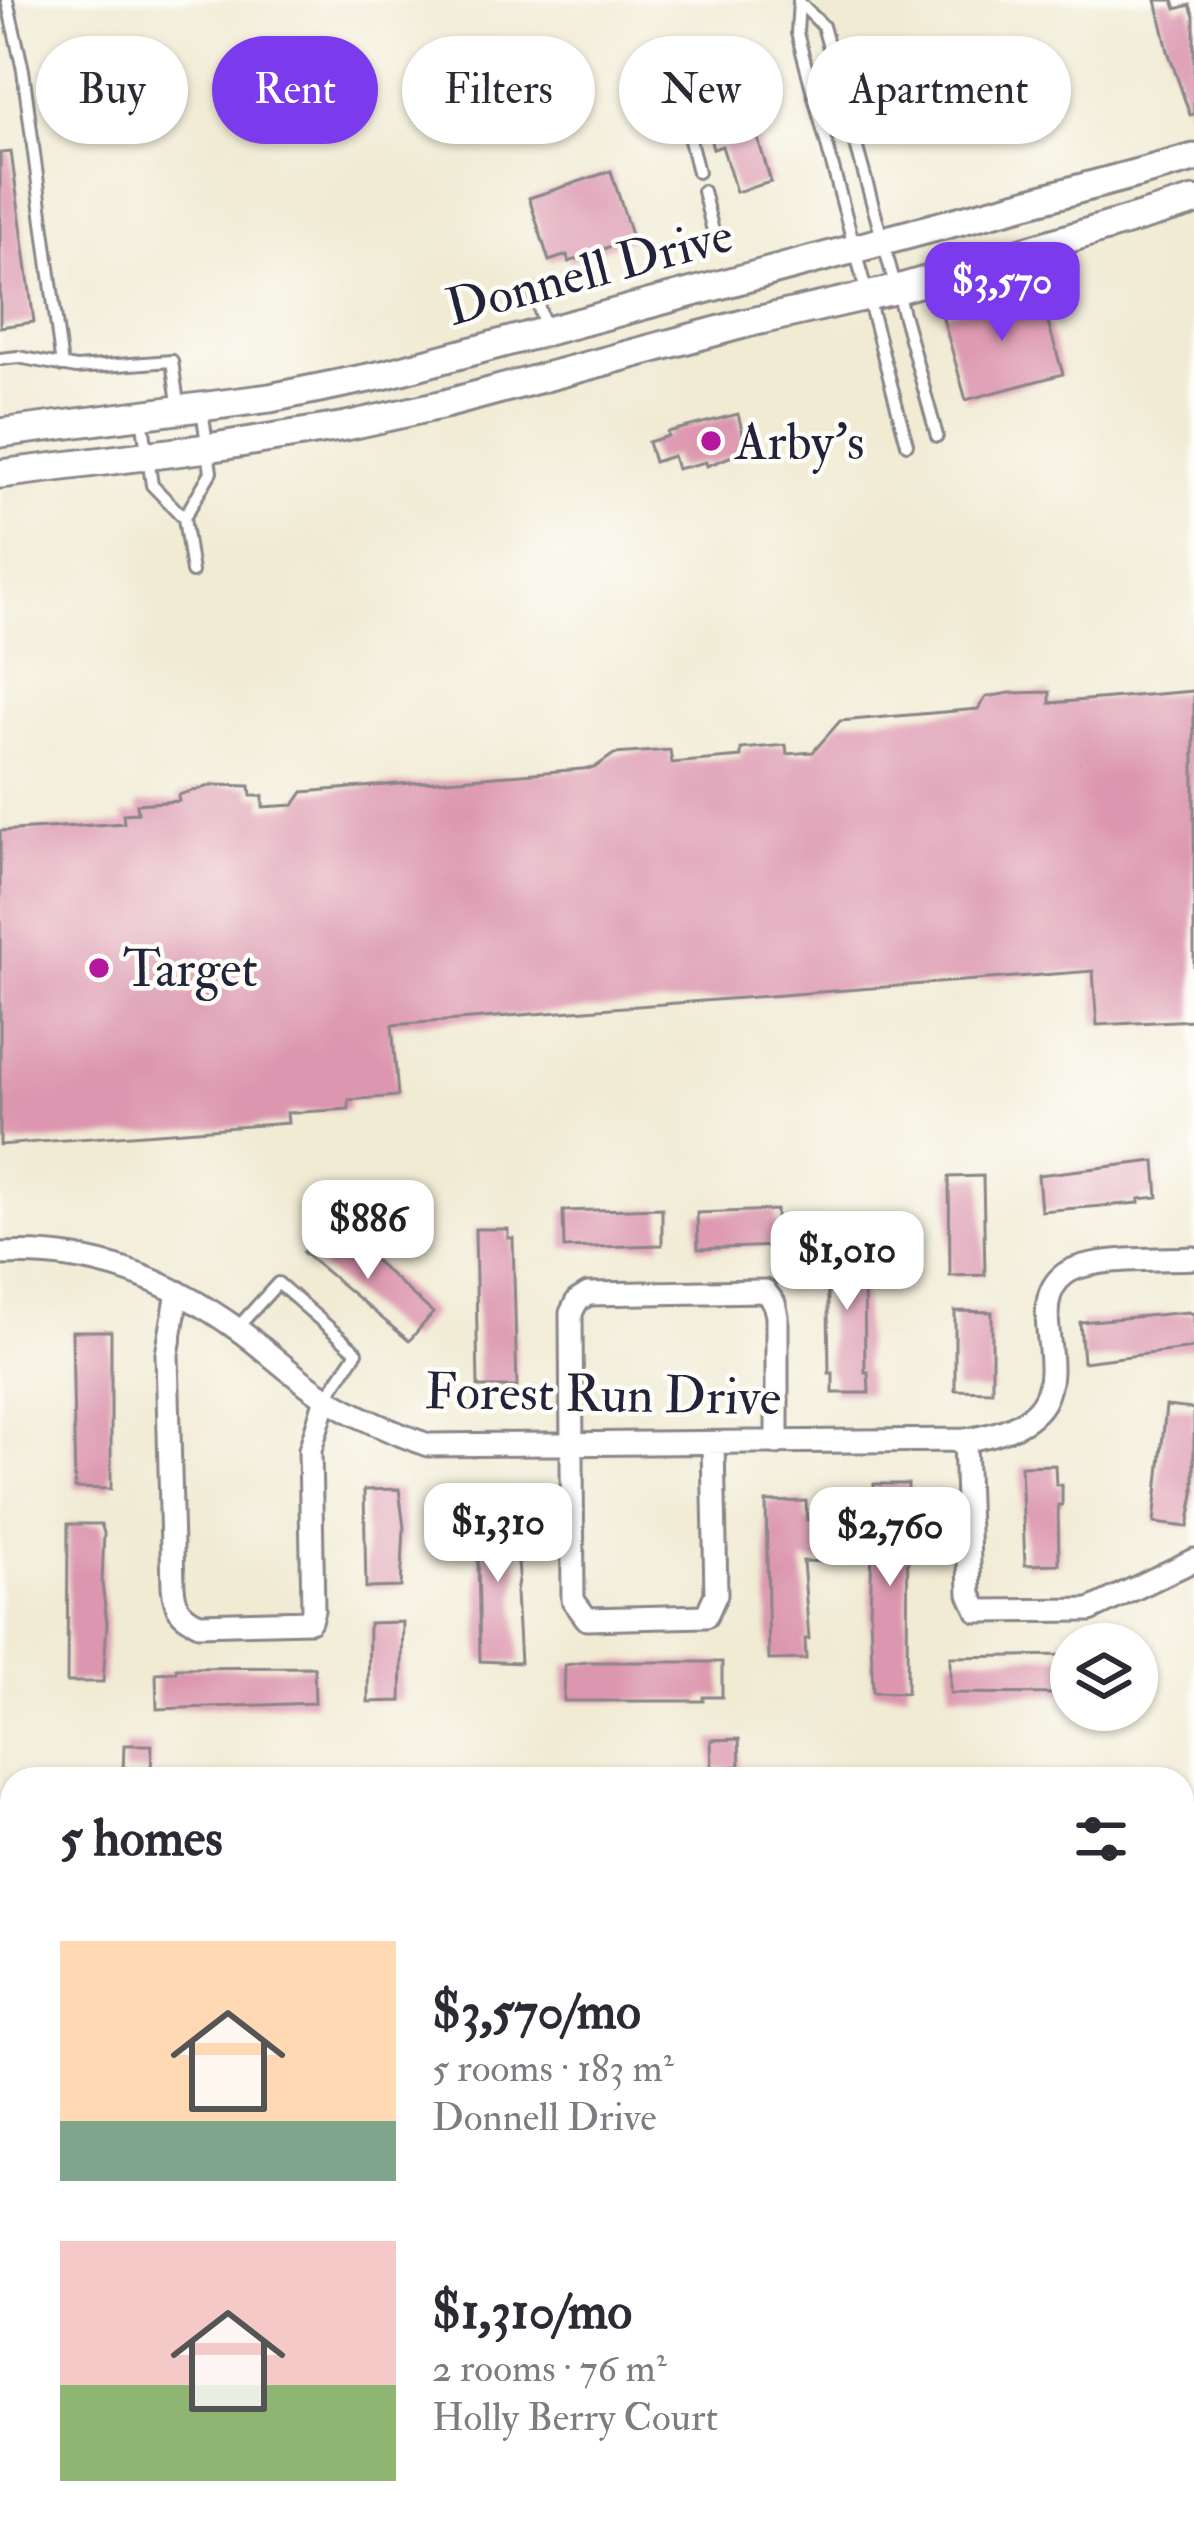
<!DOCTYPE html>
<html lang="en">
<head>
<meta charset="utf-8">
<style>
	:root { --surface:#fff; --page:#f7f7f7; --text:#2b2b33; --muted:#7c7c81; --accent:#7c3aed }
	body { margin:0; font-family:"IM FELL Double Pica",serif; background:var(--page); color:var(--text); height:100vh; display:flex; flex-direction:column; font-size:45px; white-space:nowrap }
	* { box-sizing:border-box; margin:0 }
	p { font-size:39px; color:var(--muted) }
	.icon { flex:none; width:66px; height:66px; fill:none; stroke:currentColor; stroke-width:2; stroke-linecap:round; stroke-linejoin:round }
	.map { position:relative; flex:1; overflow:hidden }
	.side { position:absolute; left:0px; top:1767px; width:1194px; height:771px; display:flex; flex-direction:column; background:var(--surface); border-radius:36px 36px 0 0; box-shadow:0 3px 9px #0004 }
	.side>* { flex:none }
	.top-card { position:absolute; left:36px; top:36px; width:1122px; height:108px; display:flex; gap:24px }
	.buttons { position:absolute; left:1050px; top:1623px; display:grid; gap:24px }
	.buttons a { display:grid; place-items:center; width:108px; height:108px; border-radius:50%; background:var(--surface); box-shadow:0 3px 9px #0004; font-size:60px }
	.price { position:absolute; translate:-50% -102px; padding:0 27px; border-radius:24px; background:#fff; color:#222; font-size:39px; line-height:78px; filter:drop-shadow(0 3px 6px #0008) }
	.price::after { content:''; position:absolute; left:50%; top:72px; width:36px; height:27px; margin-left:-18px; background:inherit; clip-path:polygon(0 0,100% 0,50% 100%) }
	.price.current { background:var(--accent); color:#fff }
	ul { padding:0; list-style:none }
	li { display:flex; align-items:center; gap:36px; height:300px; padding:0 60px }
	li span { display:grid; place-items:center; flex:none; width:336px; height:240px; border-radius:0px; color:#555 }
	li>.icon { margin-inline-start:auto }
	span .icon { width:144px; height:144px; fill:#fffc; stroke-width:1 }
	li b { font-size:51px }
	h2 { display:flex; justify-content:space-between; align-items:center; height:144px; padding:0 60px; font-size:51px }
	.chip { padding:0 42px; border-radius:54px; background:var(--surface); box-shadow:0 3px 9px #0004; font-size:42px; line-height:108px }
	.chip.current { background:var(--accent); color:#fff }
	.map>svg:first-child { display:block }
	.building { fill:#dc96af }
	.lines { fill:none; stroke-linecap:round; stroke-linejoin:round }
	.service-casing { stroke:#8a8688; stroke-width:16 }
	.minor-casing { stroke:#8a8688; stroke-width:27 }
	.tertiary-casing { stroke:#8a8688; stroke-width:33 }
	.service { stroke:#fff; stroke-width:10 }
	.minor { stroke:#fff; stroke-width:21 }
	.tertiary { stroke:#fff; stroke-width:27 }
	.poi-dot { fill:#b5179e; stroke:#fdfcf7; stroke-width:4.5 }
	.labels { text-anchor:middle; stroke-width:9; stroke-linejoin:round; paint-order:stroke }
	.street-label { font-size:51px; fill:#22223b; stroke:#fdfcf7 }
	.poi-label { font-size:51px; fill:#22223b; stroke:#fdfcf7; text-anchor:start }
</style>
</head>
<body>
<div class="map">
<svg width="1194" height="2537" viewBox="0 0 1194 2537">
	<rect width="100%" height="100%" fill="#fdfcf7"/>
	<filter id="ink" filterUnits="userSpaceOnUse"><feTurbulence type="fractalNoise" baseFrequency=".00833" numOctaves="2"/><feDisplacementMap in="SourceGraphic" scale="24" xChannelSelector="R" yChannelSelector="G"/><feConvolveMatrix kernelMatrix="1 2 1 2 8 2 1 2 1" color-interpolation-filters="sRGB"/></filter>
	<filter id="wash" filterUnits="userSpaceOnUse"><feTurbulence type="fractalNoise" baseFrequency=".004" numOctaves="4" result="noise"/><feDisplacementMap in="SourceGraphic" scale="48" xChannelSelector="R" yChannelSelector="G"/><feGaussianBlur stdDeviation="2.7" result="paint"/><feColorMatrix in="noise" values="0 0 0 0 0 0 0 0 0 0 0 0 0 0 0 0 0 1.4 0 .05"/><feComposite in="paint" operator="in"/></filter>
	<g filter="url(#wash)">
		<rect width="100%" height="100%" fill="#f1ebd4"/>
		<g id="blocks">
			<path class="building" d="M1156,0H1173L1176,9L1190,5L1194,17V114L1190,115L1168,51Z
				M977,60L992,112L957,123L942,70Z
				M737,91L741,104L747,103L771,182L736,192L722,146L713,149L708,130L715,127L711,114L724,110L720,97Z
				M11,152L34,322L0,327V153Z
				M611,171L632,238L569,262L567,255L549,261L529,198Z
				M1038,288L1063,374L966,400L942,315Z
				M738,414L747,450L707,466L706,462L677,469L673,456L654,462L648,442L668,436L667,432Z
				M1194,691V1020L1097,1025L1093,971L392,1025L398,1096L349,1100V1109L287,1113L288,1123L0,1145V831L124,823L123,814L138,813L137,804L179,801L178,795L213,785L250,786L251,796H263V807L294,805L303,792L594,768L614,754L670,750L672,763L741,757V749L786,745L787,754L813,752L840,721L978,709L986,697L1010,693L1050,692V703Z
				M1155,1161L1158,1197L1139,1199V1203L1041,1211L1038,1175Z
				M983,1176L985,1275L950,1276L949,1177Z
				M662,1208V1245L564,1248L563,1211Z
				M776,1210L777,1246L698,1249L697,1213Z
				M327,1225L342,1238L345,1234L433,1313L409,1341L303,1252Z
				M475,1229H508V1238H513L517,1387H478Z
				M827,1234H864V1254H867V1274H864L865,1372H868L869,1393H833V1373H829Z
				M955,1311L992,1312V1391L955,1390Z
				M1188,1312L1194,1314V1348L1083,1362L1080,1322Z
				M72,1331H111V1489L75,1488Z
				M1166,1406L1194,1409V1494L1188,1527L1154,1523Z
				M1055,1465L1056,1485H1062V1505H1058L1059,1564L1025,1565L1021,1466Z
				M874,1484H908L907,1693L873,1692L870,1614Z
				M399,1489L404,1528L401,1587L366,1588L364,1490Z
				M806,1501L807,1520L814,1519L815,1534H823L824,1562L803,1561L809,1639H805L806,1659L769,1660L766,1502Z
				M477,1506H513L519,1574L516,1593L520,1663L480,1661Z
				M68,1524H101L104,1533L102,1583L107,1623L103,1682H67Z
				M403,1622L401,1701L368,1702L369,1623Z
				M1071,1655V1692L1067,1694L950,1693V1657Z
				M587,1662H722V1697H703V1701H564L565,1665Z
				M314,1667L315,1703L157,1709L156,1673L176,1672V1668Z
				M739,1739L740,1766L712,1768L711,1740Z
				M124,1745H152L151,1772H123Z"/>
		</g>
	</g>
	<g filter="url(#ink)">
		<use href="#blocks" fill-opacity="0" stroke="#8a8688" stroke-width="3"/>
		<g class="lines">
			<defs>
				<path id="service" d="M7,0L23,70L62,366
					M799,0L797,33L907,444
					M800,3L823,26L937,436
					M725,71L750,66
					M687,87L680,101L698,172
					M703,191L716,243
					M534,291L545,328
					M0,359L18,357L76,368L172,361L179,410
					M142,418L152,485L184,518L192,572
					M184,518L211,472L202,409
					M236,1329L278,1283L357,1352L326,1398"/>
				<path id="minor" d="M0,1254C91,1249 167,1278 240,1331C270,1353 297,1380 328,1399C359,1418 394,1433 428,1445L965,1440
					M1194,1258C1163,1260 1089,1256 1065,1274C1009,1315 1117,1418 965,1440L970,1594L978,1611L1090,1610L1194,1560
					M178,1292L167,1354L173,1587C175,1608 180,1615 199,1624L310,1621L313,1610L310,1450L326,1398
					M713,1444L716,1594L706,1616L587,1619L573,1600L571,1313L577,1301L588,1294L765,1291L774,1303L777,1316V1443
					M0,1882L12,1881
					M1182,2293L1194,2292
					M0,2327H12
					M1182,2339H1194
					M0,2371H12
					M1182,2505L1194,2467
					M586,2526L587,2537
					M852,2526L853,2537
					M84,2537L85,2526
					M341,2537L343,2526
					M1172,2537L1176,2526"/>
				<path id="tertiary" d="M0,433L270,398L383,375L1194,158
					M0,474L208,448L346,426L445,404L747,323L898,289L1194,201
					M1182,2045H1194
					M0,2054H12"/>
			</defs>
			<use href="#service" class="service-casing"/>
			<use href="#minor" class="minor-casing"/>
			<use href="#tertiary" class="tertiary-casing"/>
			<use href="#service" class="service"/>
			<use href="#minor" class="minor"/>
			<use href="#tertiary" class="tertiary"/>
		</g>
	</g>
	<g class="poi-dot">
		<circle cx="711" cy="441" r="12"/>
		<circle cx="99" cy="968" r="12"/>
	</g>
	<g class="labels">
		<g class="street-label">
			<text transform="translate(589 270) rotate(-15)" y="18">Donnell Drive</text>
			<text transform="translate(603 1393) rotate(1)" y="18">Forest Run Drive</text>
		</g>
		<g class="poi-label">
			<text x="735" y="459">Arby's</text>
			<text x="123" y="986">Target</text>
		</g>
	</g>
</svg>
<div class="buttons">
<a><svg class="icon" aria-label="layers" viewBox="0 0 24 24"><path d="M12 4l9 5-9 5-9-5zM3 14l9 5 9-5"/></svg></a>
</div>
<b class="price current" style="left:1002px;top:344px">$3,570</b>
<b class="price" style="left:368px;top:1282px">$886</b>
<b class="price" style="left:847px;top:1313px">$1,010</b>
<b class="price" style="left:498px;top:1585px">$1,310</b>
<b class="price" style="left:890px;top:1589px">$2,760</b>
<div class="top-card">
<a class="chip">Buy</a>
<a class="chip current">Rent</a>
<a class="chip">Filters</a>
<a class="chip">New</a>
<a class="chip">Apartment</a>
</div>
<section class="side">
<h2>5 homes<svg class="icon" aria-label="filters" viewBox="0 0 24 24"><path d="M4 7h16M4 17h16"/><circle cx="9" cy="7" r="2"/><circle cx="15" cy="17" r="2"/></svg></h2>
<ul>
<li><span style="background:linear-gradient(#ffd9b3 75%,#7fa58c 0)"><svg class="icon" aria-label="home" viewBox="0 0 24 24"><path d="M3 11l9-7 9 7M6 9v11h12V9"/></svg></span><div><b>$3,570/mo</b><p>5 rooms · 183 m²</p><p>Donnell Drive</p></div></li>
<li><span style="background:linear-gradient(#f6c9c9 60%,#8fb573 0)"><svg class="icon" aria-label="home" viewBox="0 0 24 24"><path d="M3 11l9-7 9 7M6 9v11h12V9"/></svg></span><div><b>$1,310/mo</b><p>2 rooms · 76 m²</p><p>Holly Berry Court</p></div></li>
</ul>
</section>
</div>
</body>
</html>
